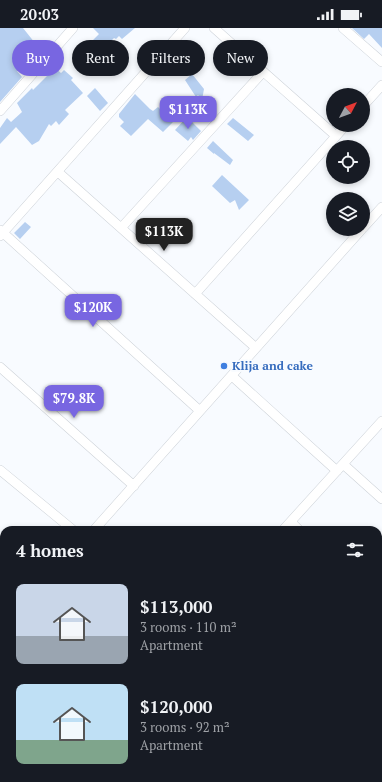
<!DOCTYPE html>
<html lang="en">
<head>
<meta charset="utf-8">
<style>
	:root { --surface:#171b24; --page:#242831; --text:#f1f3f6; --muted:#9ea1a6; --accent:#7866e1 }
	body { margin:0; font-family:"PT Serif",serif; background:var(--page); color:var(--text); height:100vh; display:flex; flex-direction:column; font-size:15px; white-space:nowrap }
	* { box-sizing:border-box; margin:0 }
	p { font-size:13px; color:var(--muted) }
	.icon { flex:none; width:22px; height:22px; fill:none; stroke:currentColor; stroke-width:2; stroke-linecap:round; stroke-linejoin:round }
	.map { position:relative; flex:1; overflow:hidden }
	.panel { position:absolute; left:0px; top:498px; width:382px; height:256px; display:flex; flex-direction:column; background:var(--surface); border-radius:12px 12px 0 0; box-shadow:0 2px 6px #0003 }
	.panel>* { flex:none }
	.banner { position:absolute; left:12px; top:12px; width:358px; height:36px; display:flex; gap:8px }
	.needle { width:26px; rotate:49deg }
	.fabs { position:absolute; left:326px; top:60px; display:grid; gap:8px }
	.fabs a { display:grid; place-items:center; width:44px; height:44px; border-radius:50%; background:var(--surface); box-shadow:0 2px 6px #0003; font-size:20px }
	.price { position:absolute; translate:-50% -34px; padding:0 9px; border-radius:8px; background:var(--accent); color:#fff; font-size:13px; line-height:26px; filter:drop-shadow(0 1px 2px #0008) }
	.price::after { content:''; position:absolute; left:50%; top:24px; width:12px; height:9px; margin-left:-6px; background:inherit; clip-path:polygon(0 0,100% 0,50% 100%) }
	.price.current { background:#222; color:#fff }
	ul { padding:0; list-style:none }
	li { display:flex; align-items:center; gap:12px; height:100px; padding:0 16px }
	li span { display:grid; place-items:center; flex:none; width:112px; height:80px; border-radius:8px; color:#555 }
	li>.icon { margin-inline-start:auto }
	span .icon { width:48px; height:48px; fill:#fffc; stroke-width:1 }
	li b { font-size:17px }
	h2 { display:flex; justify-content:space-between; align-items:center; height:48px; padding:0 16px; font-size:17px }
	.pill { padding:0 14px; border-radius:18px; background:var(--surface); box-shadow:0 2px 6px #0003; font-size:14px; line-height:36px }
	.pill.current { background:var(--accent); color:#fff }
	.status { display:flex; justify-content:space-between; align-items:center; height:28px; padding:0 20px; background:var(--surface); direction:ltr }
	.status svg { height:11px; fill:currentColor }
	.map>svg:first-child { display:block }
	.building { fill:#b6cff0 }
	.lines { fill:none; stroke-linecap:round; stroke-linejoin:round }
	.street-casing { stroke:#cdd2d8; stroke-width:10 }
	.secondary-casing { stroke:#cdd2d8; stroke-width:14 }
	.street { stroke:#fff; stroke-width:9 }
	.secondary { stroke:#fff; stroke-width:13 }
	.shop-dot { fill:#3f7fe0; stroke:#f8fbff; stroke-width:1.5 }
	.labels { text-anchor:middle; stroke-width:3.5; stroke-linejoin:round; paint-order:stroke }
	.shop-label { font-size:12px; font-weight:bold; fill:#366cbe; stroke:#f8fbff; text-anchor:start }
</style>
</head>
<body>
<div class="status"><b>20:03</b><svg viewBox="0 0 49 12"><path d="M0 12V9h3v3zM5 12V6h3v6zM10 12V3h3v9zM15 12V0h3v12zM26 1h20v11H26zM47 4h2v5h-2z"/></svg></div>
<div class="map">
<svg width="382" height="754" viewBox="0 0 382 754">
	<rect width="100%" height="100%" fill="#f8fbff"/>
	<path class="building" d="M0,0H23L39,20L41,17L47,21L41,27L38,24L23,40L17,43L22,49L0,74Z
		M93,0H135L122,11L119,8L116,11L114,10L109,15L108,14L99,21L92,13L99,6Z
		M352,0H382V20L369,6L364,11Z
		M226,25L236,35L231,40L220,31Z
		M122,28L129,33L121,42L115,36Z
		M54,39L61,45L64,42L73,50L71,52L83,65L65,82L69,86L59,97L56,93L51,98L49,96L39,113L32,117L16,99L0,116V100L7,90L11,94L22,84L17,75L32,60L33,62L49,46V43Z
		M192,46L204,61L202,72L198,67L196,69L185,52Z
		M95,60L108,75L100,83L87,68Z
		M135,66L150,81L153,83L158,79L173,94L163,104L148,91L131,108L120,98L124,94L119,89V86Z
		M187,89L201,103L193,112L191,109L188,113L175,102Z
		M233,90L254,107L248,113L227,96Z
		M213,113L233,132L230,137L214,125V126L207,120Z
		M222,147L249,172L239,182L235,172L230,175L212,158Z
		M25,194L31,199L20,211L14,205Z"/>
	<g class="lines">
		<defs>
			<path id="street" d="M214,0L336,108
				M343,0L382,34
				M363,78L382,57
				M0,83L73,0
				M58,144L256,320
				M121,200L263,44
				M363,200L382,179
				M0,202L200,383
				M0,208L185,0
				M195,266L346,97
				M0,339L134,458
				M232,348L337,443
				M343,436L382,471
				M0,442L73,502
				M291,494L299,502
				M94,502L362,201
				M283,502L382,393
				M378,574L382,577
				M0,678L4,673
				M378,684L382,688
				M377,750L382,754
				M43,754L46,750
				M149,754L152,750"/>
			<path id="secondary" d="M0,554L4,558
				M0,581L4,584
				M209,750L213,754
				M240,750L245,754"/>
		</defs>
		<use href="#street" class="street-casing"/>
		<use href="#secondary" class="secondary-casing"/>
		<use href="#street" class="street"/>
		<use href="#secondary" class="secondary"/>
	</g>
	<circle class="shop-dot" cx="224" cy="338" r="4"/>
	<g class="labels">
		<g class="shop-label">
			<text x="232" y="342">Klija and cake</text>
		</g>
	</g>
</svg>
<div class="fabs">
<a><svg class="needle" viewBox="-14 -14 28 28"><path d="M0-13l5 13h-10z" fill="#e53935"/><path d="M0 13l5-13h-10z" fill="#9ea1a6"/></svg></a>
<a><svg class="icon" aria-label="locate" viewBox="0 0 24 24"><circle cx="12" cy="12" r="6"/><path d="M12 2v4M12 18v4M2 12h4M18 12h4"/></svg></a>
<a><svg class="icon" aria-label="layers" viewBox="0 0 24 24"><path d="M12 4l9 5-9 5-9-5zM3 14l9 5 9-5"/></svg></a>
</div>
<b class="price" style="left:188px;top:102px">$113K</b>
<b class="price current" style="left:164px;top:224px">$113K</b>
<b class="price" style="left:93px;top:300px">$120K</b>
<b class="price" style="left:74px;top:391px">$79.8K</b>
<div class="banner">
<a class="pill current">Buy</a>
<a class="pill">Rent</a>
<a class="pill">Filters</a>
<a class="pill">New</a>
</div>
<section class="panel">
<h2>4 homes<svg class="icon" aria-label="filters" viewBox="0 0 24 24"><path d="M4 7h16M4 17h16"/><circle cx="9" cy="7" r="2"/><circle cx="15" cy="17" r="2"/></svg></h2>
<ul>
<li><span style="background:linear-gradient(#c9d6e8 65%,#9aa5b1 0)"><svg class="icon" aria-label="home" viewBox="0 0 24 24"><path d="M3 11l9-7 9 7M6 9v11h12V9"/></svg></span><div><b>$113,000</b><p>3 rooms · 110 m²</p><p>Apartment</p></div></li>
<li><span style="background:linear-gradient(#bfe0f5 70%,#7fa58c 0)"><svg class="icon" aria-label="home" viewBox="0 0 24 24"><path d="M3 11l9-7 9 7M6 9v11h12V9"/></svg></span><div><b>$120,000</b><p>3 rooms · 92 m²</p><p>Apartment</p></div></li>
</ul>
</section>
</div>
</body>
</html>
